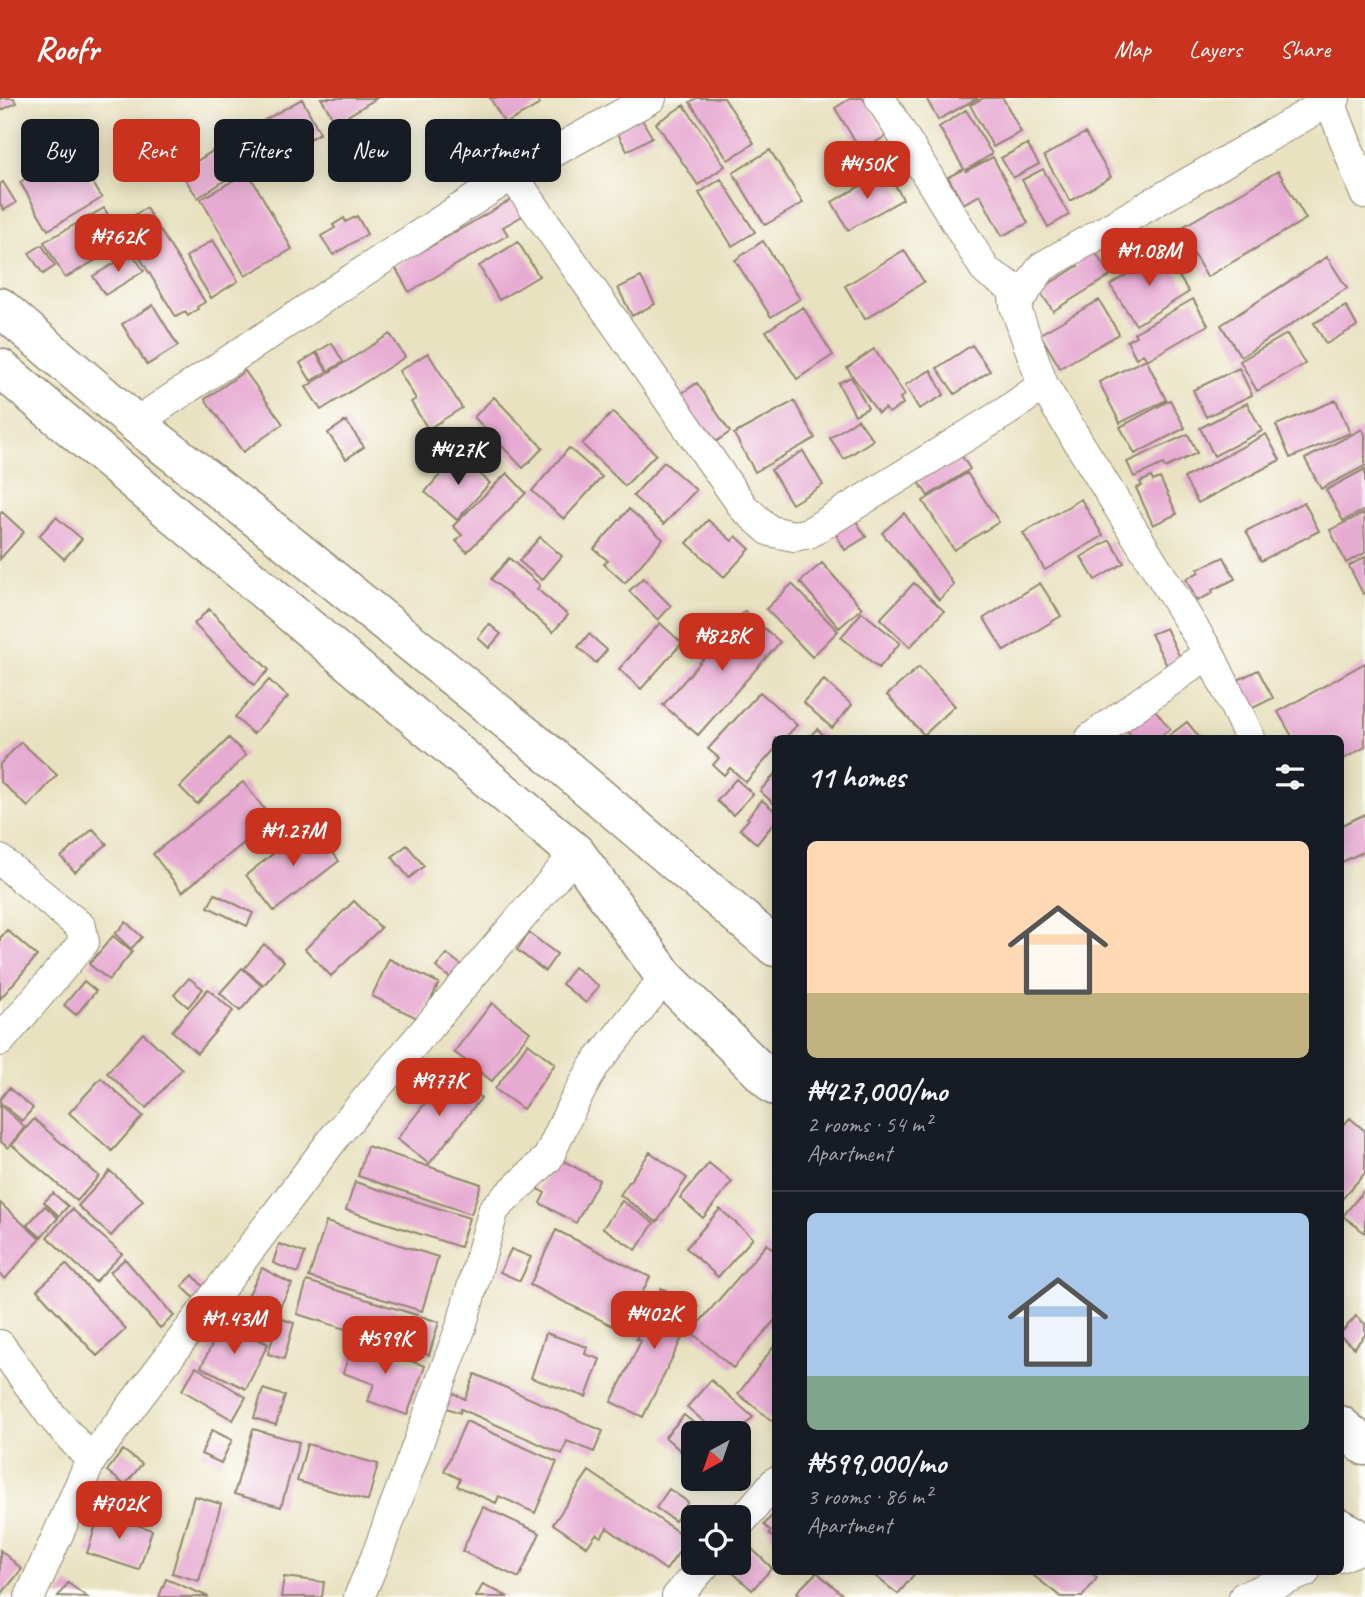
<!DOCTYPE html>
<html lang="en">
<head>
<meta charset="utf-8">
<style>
	:root { --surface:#171b24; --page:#242831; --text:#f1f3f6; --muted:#9ea1a6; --line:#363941; --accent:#c8321e }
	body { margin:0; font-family:Caveat,sans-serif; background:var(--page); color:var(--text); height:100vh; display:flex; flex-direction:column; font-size:26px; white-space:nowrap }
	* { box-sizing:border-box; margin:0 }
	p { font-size:23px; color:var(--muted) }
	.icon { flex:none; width:38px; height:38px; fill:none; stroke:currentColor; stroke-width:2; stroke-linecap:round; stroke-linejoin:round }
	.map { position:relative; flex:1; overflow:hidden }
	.drawer { position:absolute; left:772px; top:637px; width:572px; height:840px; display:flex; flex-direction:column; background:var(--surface); border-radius:10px; box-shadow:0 4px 18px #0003 }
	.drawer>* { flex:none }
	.banner { position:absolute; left:21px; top:21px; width:646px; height:63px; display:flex; gap:14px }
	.needle { width:46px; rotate:220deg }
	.buttons { position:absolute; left:681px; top:1323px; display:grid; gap:14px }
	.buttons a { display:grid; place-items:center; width:70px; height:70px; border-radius:10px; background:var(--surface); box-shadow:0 4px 18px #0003; font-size:35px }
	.price { position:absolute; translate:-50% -60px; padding:0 16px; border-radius:14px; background:var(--accent); color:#fff; font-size:23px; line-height:46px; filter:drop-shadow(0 2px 4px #0008) }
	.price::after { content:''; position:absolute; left:50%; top:42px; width:21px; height:16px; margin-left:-10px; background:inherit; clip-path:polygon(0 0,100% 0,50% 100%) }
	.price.active { background:#222; color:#fff }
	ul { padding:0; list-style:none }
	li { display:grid; align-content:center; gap:14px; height:371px; padding:0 35px }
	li+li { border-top:2px solid var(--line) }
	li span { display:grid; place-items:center; height:217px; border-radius:10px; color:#555 }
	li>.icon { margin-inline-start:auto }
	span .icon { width:126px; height:126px; fill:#fffc; stroke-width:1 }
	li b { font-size:30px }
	h2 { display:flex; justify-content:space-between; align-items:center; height:84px; padding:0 35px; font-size:30px }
	.chip { padding:0 24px; border-radius:10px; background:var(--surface); box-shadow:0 4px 18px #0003; font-size:24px; line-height:63px }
	.chip.active { background:var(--accent); color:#fff }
	header { display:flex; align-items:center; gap:42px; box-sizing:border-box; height:98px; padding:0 35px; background:var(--accent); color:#fff }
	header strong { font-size:33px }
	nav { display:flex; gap:38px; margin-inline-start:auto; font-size:24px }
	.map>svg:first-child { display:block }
	.building { fill:#e7aad3 }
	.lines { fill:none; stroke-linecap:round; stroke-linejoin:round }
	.minor-casing { stroke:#928670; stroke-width:32 }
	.tertiary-casing { stroke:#928670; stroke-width:41 }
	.minor { stroke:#fff; stroke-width:30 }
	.tertiary { stroke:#fff; stroke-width:38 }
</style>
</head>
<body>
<header>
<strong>Roofr</strong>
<nav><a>Map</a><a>Layers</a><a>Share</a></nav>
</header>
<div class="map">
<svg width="1365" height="1499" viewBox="0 0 1365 1499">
	<rect width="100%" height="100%" fill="#fdfcf7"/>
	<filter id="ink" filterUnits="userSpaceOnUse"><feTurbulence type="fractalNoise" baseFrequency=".0143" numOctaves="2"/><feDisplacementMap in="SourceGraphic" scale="14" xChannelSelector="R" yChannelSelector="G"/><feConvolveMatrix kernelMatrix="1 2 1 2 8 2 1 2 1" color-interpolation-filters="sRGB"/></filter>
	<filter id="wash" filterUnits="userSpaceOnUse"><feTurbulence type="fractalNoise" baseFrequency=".00686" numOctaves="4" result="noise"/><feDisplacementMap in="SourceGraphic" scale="28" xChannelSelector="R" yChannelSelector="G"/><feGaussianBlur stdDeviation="1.57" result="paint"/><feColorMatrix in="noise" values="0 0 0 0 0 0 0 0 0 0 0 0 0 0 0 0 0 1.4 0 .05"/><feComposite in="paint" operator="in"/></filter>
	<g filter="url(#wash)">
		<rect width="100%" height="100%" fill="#e8e2c1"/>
		<g id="blocks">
			<path class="building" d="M0,0H14L16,5L0,13Z
				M321,0H377L336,25Z
				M490,0H537L540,6L505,26Z
				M697,0H724L754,45L728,62L690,4Z
				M851,0H863L886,38L861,53L835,10Z
				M926,0H978L938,22Z
				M983,0H1003L1021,34L993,49L970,7Z
				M302,1L320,35L267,65L247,32Z
				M684,7L725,68L698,87L656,25Z
				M966,12L992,56L966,72V73L993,59L1028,125L1002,138L980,97L963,106L948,79L964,71L939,29Z
				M640,18L652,39L627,53L616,32Z
				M499,34L509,50L462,78L449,56L474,42L477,47Z
				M1085,35L1111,79L1070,103L1044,58Z
				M236,38L253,64L198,100L180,74Z
				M1027,46L1039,66L1013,80L1001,60Z
				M770,52L803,105L765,127L733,75Z
				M74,53L102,100L48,132L20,84Z
				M1043,71L1069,117L1048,129L1022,82Z
				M887,73L903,101L848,132L832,104Z
				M1278,73L1306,121L1207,179L1179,131Z
				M248,74L292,151L245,178L201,101Z
				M721,81L755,134L732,148L699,95Z
				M3,84L16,105L4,112L0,106V86Z
				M514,100L524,117L503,129L508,137L409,194L395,169Z
				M104,110L125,145L65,180L44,144Z
				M146,110L205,204L197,209L198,211L188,218L185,214L176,219L137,155L139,154L122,125Z
				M357,118L367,136L333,157L321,138L335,130L333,127L344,120L346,124Z
				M213,142L238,183L211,200L186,159Z
				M763,143L800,201L771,219L735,162Z
				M518,144L539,178L499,202L479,168Z
				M42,147L55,168L43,176L29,155Z
				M904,152L924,184L865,221L845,188Z
				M1094,152L1110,178L1053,213L1039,192L1078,168L1076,164Z
				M1163,154L1189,194L1136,227L1110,187Z
				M132,155L144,173L105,197L93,178Z
				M1327,159L1347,190L1241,259L1221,227Z
				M641,179L655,206L632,218L618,190Z
				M1193,201L1208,227L1147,262L1143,256L1136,260L1127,243L1136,238L1134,235Z
				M1099,202L1119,236L1060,270L1040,236Z
				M153,207L178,248L147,267L122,226Z
				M1346,208L1357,228L1326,246L1314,225Z
				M803,209L833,257L797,281L766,233Z
				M390,236L405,259L321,312L306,289Z
				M1287,236L1305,266L1257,293L1240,263Z
				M332,245L343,264L328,273L317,254Z
				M972,247L990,273L955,296L937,270Z
				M874,251L905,297L900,300L903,306L889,315L885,310L878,315L847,270Z
				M316,255L327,273L311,283L300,265Z
				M428,255L462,310L428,331L411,304L416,301L399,273Z
				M1146,261L1166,302L1120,325L1099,284Z
				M1239,270L1252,297L1206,319L1193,292Z
				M931,272L944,297L919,311L905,287Z
				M245,273L283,326L243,354L205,301Z
				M851,279L868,310L855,317L838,285Z
				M697,285L730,334L711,347L678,298Z
				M494,299L543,350L523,370L474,319Z
				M1170,302L1185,330L1135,356L1120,329Z
				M1336,302L1350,335L1290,360L1276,327Z
				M794,303L815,340L755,374L734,336Z
				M1247,305L1262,333L1214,358L1200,330Z
				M613,314L656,356L625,388L582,346Z
				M858,321L873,342L844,361L830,340Z
				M346,323L364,349L346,361L328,335Z
				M1362,331L1365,336V368L1321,391L1305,361Z
				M1188,336L1197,355L1165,370L1163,366L1134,379L1127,364Z
				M1266,336L1280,362L1198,405L1184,380Z
				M569,350L602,379L564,421L532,393Z
				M803,353L823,387L792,406L771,372Z
				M960,355L970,371L928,398L917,381Z
				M458,356L490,385L457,422L425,394Z
				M664,364L696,392L664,426L633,398Z
				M1365,371V412L1343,423L1326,392Z
				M507,375L526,395L467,454L456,443L462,437L453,428Z
				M967,375L999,424L954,452L923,403Z
				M1151,379L1153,383L1160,380L1177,416L1153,427L1136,390L1142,388L1140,384Z
				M1081,401L1103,438L1045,472L1023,435Z
				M1304,404L1319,433L1261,463L1246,433Z
				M629,411L663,441L625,485L604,466L608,463L594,451Z
				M2,414L24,434L0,461V416Z
				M851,415L866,439L845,452L831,428Z
				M904,415L954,487L939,502L882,435Z
				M1364,415L1365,455L1346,465L1330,432Z
				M56,419L82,441L64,461L39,438Z
				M708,422L732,443L736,438L750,451L724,479L687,445Z
				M540,439L562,458L542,482L519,463Z
				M1110,442L1124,465L1095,482L1081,459Z
				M1224,459L1235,481L1212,492L1213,495L1197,503L1186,481L1199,474L1198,471Z
				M1365,459V495L1363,496L1349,468Z
				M509,460L540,487L537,491L568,517L553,534L491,481Z
				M822,465L862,510L839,530L800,484Z
				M643,480L671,508L658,522L629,493Z
				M914,485L944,513L910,549L880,521Z
				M1040,485L1061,518L1004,553L984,520Z
				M792,486L838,533L812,559L766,511Z
				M209,511L269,572L254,587L194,526Z
				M745,513L780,544L698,637L663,607Z
				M862,514L900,545L879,570L841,539Z
				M660,525L682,545L641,591L619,571Z
				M489,526L501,536L489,550L478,540Z
				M1166,530L1184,568L1170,574L1151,536Z
				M589,536L607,552L596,565L578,549Z
				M1365,565V649L1340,663V640H1293L1278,614Z
				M919,569L955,608L924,637L887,597Z
				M1258,572L1273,600L1251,611L1236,583Z
				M269,582L288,599L253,636L235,619Z
				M824,582L852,607L832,630L803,604Z
				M760,594L797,627L785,640H775V651L746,684L730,670L724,677L713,667L719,660L708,651Z
				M1152,608L1170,631L1158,640H1133L1125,629Z
				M1187,624L1200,640H1166Z
				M817,631L827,640H808Z
				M229,640L246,657L197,706L180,689Z
				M21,644L57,677L28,709L0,683V666Z
				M775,676V707L760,693Z
				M736,681L753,696L733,717L717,703Z
				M243,684L273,722L182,794L153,756Z
				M762,702L775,713V724L757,746L740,731L749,721L747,720Z
				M1365,716V753L1340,765V728Z
				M311,726L339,763L274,813L246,777Z
				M93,731L107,746L75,774L61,759Z
				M407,747L424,768L409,780L392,759Z
				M215,796L253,815L247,828L208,809Z
				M354,803L381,830L331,878L305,851Z
				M126,824L142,839L131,851L115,836Z
				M7,832L37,858L0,901V840Z
				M529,835L557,856L545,873L517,852Z
				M113,838L132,854L109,882L89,866Z
				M264,846L284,863L264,887L244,871Z
				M447,856L464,869L454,883L436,869Z
				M389,861L439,885L421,922L372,898Z
				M574,869L599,888L586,905L562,886Z
				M242,870L262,888L240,913L220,895Z
				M189,880L203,891L188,909L174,897Z
				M84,883L96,893L76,917L64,907Z
				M208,891L233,913L197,955L172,933Z
				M492,905L530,934L492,983L454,954Z
				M143,935L182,971L146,1010L107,975Z
				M528,945L555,966L523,1011L495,991Z
				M449,975L481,1000L429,1066L397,1041Z
				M101,980L143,1018L112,1053L69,1015Z
				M9,990L33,1010L22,1023L0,1004V1001Z
				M0,1007L25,1029L8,1050L0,1043Z
				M1350,1020L1365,1033V1075L1342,1101L1340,1099V1031Z
				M34,1021L99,1078L77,1103L12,1047Z
				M367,1048L481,1086L471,1116L358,1078Z
				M650,1054L687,1080L657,1124L620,1097Z
				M556,1059L599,1082L576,1125L540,1105L545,1095L538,1091Z
				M709,1065L732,1084L703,1120L680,1100Z
				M110,1073L143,1102L111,1138L78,1108Z
				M355,1084L469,1120L460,1149L346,1112Z
				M1365,1091V1135L1343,1118Z
				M53,1095L68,1108L59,1118L44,1104Z
				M622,1103L654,1125L636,1152L603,1130Z
				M0,1105L40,1141L5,1181L0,1177Z
				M45,1108L58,1120L41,1139L27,1127Z
				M72,1111L122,1156L95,1184L47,1139Z
				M720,1111L753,1140L718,1179L686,1150Z
				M326,1124L438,1159L422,1213L309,1179Z
				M556,1132L650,1179L623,1233L530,1187Z
				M279,1146L305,1155L298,1175L273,1165Z
				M767,1146L775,1153V1222L733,1270L691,1234Z
				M511,1151L531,1159L520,1183L500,1174Z
				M125,1161L174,1218L160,1230L110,1174Z
				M66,1166L126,1231L97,1258L37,1192Z
				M262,1170L292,1186L267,1233L238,1218Z
				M193,1177L205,1191L195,1201L182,1188Z
				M307,1183L439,1224L429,1257L297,1216Z
				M661,1190L698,1208L643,1319L611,1304L641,1243L636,1241Z
				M1356,1218L1365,1226V1237L1354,1250L1340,1238V1236Z
				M279,1220L294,1225L284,1261L268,1256Z
				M223,1224L268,1246L246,1291L201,1269Z
				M546,1235L587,1249L585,1256L600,1261L586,1299L531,1280Z
				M354,1242L425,1268L407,1317L368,1303L374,1286L343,1275Z
				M775,1247V1325L738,1296Z
				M196,1269L246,1299L233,1322L182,1292Z
				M475,1276L603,1333L594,1354L567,1343L562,1356L461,1311L460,1315L442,1308L449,1293L465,1301Z
				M711,1282L753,1319L738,1335H717L687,1309Z
				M263,1291L285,1298L276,1327L254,1320Z
				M684,1317L706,1335H693V1364L665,1339Z
				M466,1323L557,1364L535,1415L499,1398L496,1405L457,1388L460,1381L444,1373Z
				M253,1331L299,1344L281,1409L234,1396Z
				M212,1332L232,1342L221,1365L201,1356Z
				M307,1346L378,1366L368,1403L297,1383Z
				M123,1352L142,1366L125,1387L107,1373Z
				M589,1373L688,1441L666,1472L607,1430L601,1439L596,1436L587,1449L553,1426Z
				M669,1391L688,1404L675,1423L656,1410Z
				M194,1398L221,1406L199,1483L172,1475Z
				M483,1409L540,1435L519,1480L462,1453Z
				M100,1414L152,1432L139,1472L87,1455Z
				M775,1414V1441L769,1436L771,1433L764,1427Z
				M752,1451L772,1470L752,1492L731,1473Z
				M0,1452L22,1471L0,1498Z
				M817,1474L845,1499H803L797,1494Z
				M870,1474H916L898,1496Z
				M1029,1474H1090L1097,1480L1082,1499H1061Z
				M284,1479L324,1484L322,1499H281Z
				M166,1481L209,1499H159Z
				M68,1485L87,1499L58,1498Z
				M483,1486L508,1499H476Z"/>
		</g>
	</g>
	<g filter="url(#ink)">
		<use href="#blocks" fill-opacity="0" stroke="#928670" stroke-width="2"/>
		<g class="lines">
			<defs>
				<path id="minor" d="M880,0L986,173L1013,190L1015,208L1043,287L1209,555L1250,640
					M1330,3L1365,96
					M512,77L744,410L770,433L794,438L809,435L1007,313L1043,287
					M1015,208L1042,169L1335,0
					M135,325L393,154L512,77L651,0
					M1091,640L1209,555
					M0,762L81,829L84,844L0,943
					M0,1247L51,1317L91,1362
					M738,1427L775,1384
					M1340,1459L1365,1449
					M30,1499L91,1362L337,1036L576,755
					M359,1499L376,1459L461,1229L494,1111L548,1060L571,1010L594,968L665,879
					M677,1499L706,1465
					M1244,1499L1305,1474"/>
				<path id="tertiary" d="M0,209L135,325L273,433L551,658L775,849
					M0,270L576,755L665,879L775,988
					M1340,1327L1365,1348
					M1340,1430L1365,1444"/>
			</defs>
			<use href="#minor" class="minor-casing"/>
			<use href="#tertiary" class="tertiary-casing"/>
			<use href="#minor" class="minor"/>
			<use href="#tertiary" class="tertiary"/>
		</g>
	</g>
</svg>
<div class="buttons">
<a><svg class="needle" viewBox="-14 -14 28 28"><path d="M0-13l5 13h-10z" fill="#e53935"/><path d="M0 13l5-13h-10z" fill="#9ea1a6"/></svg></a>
<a><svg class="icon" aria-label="locate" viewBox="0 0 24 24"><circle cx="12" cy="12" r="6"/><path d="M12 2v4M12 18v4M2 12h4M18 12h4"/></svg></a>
</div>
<b class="price" style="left:867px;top:103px">₦450K</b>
<b class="price" style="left:118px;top:176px">₦762K</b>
<b class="price" style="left:1149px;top:190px">₦1.08M</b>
<b class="price active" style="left:458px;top:389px">₦427K</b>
<b class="price" style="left:722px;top:575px">₦828K</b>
<b class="price" style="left:293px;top:770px">₦1.27M</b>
<b class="price" style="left:439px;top:1020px">₦977K</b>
<b class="price" style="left:654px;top:1253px">₦402K</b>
<b class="price" style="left:234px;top:1258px">₦1.43M</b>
<b class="price" style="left:385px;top:1278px">₦599K</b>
<b class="price" style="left:119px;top:1443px">₦702K</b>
<div class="banner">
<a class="chip">Buy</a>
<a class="chip active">Rent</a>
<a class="chip">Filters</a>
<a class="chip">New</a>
<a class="chip">Apartment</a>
</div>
<section class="drawer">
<h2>11 homes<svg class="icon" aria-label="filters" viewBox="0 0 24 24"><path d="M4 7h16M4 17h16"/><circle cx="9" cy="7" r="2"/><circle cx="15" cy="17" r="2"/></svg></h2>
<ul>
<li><span style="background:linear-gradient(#ffd9b3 70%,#c2b280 0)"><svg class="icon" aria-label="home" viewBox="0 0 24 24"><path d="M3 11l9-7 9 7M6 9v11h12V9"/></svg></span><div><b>₦427,000/mo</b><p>2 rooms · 54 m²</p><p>Apartment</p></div></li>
<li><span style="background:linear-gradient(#a9c7e8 75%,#7fa58c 0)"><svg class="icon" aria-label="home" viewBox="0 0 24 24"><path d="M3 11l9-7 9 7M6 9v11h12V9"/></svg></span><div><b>₦599,000/mo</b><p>3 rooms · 86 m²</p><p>Apartment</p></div></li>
</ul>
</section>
</div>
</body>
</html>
